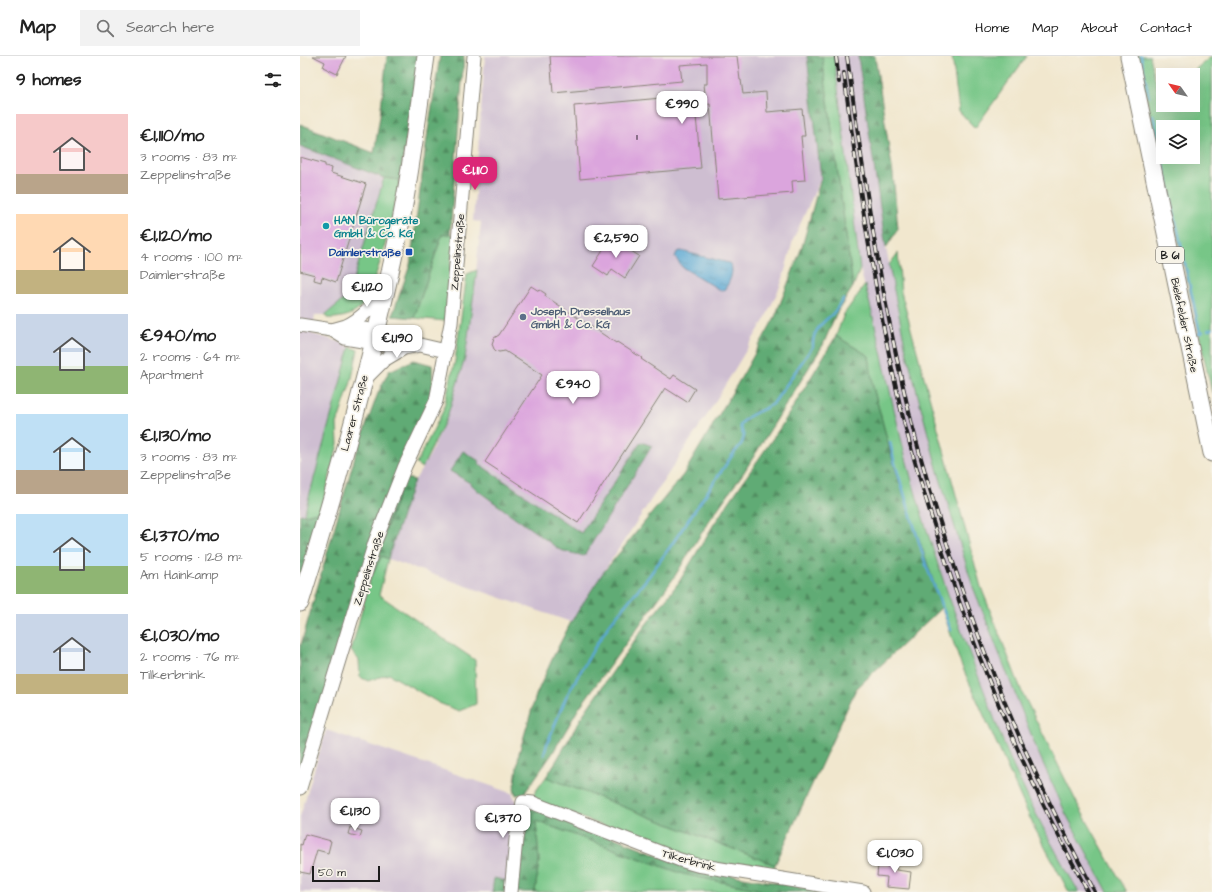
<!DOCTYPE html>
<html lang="en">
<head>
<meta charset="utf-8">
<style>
	:root { --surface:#fff; --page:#f2f2f2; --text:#222; --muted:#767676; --line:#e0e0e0; --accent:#db2777 }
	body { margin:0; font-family:"Architects Daughter",sans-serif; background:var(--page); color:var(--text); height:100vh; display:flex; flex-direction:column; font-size:15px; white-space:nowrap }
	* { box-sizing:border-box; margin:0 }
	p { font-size:13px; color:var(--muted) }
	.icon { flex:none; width:22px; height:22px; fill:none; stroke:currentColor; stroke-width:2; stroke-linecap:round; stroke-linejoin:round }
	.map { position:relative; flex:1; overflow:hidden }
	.details { display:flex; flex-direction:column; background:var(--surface); width:300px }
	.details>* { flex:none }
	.needle { width:26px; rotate:304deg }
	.controls { position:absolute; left:856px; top:12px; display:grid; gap:8px }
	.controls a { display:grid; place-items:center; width:44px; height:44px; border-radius:0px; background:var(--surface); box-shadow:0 4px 16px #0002; font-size:20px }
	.scale { position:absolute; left:12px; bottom:10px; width:68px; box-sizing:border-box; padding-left:4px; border:2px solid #1c1c1c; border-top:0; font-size:11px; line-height:14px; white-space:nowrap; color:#1c1c1c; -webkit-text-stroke:3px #f7f3e8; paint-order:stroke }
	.price { position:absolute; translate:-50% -34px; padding:0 9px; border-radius:8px; background:#fff; color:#222; font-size:13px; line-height:26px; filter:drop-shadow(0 1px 2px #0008) }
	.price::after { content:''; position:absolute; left:50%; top:24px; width:12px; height:9px; margin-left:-6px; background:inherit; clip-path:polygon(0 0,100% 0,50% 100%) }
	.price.selected { background:var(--accent); color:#fff }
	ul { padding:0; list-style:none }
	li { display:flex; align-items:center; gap:12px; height:100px; padding:0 16px }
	li span { display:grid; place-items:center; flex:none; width:112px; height:80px; border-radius:0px; color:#555 }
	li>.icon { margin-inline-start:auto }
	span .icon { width:48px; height:48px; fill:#fffc; stroke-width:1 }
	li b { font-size:17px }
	h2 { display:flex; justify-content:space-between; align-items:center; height:48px; padding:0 16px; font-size:17px }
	header { display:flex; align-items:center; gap:24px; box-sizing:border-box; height:56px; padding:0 20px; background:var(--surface); border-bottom:1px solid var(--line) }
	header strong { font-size:19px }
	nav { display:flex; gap:22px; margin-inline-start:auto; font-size:14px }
	.search { width:280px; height:36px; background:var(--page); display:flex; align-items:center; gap:10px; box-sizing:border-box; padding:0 14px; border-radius:0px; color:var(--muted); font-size:15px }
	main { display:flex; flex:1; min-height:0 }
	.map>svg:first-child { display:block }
	.industrial { fill:#cebed1 }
	.green { fill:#77c687; stroke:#4a7152; fill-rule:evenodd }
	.forest { fill:url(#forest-firs); stroke:#3e6448 }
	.water { fill:url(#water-ripples); stroke:#3b6278 }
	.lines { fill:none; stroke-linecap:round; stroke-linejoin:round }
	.stream { stroke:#5aa8d4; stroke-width:2.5 }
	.building { fill:#dba5dd }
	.minor-casing { stroke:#868275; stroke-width:15 }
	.major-casing { stroke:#868275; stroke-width:19 }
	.minor { stroke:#fff; stroke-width:13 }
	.major { stroke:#fff; stroke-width:17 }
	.rail-casing { stroke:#1c1c1c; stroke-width:4 }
	.rail { stroke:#f7f3e8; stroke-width:2.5; stroke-dasharray:8; stroke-linecap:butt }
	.culture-dot { fill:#0f9aa8; stroke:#f7f3e8; stroke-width:1.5 }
	.transit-dot { fill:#1a4fb4; stroke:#f7f3e8; stroke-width:1.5 }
	.service-dot { fill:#5c6f8a; stroke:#f7f3e8; stroke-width:1.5 }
	.labels { text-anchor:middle; stroke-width:3.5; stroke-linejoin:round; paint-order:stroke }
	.number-label { font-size:9px; fill:#4c3e4c }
	.shield { fill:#f7f3e8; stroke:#5e5c59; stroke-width:1 }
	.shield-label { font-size:10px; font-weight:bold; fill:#1c1c1c }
	.culture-label { font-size:11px; font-weight:bold; fill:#0d838f; stroke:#f7f3e8; text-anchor:start }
	.transit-label { font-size:11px; font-weight:bold; fill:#164399; stroke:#f7f3e8; text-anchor:end }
	.street-label { font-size:11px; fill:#1c1c1c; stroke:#f7f3e8 }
	.service-label { font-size:11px; font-weight:bold; fill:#4e5e75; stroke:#f7f3e8; text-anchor:start }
</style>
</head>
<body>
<header>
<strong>Map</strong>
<div class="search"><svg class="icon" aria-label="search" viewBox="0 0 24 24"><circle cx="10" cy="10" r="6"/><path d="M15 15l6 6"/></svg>Search here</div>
<nav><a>Home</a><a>Map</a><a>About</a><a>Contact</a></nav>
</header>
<main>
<section class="details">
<h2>9 homes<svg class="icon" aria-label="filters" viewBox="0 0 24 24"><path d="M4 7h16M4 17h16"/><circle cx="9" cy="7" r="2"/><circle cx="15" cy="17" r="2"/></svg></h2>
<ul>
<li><span style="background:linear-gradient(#f6c9c9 75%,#b9a48a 0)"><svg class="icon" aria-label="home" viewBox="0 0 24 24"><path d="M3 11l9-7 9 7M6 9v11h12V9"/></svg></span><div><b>€1,110/mo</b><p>3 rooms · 83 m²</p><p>Zeppelinstraße</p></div></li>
<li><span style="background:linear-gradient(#ffd9b3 70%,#c2b280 0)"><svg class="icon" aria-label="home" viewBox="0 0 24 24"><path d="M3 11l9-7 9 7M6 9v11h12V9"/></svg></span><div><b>€1,120/mo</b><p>4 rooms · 100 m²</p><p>Daimlerstraße</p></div></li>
<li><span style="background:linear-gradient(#c9d6e8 65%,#8fb573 0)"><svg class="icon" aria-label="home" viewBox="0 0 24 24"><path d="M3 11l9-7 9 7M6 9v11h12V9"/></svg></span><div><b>€940/mo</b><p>2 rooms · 64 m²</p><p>Apartment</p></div></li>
<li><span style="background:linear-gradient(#bfe0f5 70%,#b9a48a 0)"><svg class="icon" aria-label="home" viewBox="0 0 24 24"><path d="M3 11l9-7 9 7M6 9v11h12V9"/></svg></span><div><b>€1,130/mo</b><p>3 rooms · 83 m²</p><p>Zeppelinstraße</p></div></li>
<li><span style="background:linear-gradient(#bfe0f5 65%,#8fb573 0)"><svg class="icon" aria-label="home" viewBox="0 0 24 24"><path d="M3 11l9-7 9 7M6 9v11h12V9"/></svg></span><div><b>€1,370/mo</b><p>5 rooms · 128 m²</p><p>Am Hainkamp</p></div></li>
<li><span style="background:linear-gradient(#c9d6e8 75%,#c2b280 0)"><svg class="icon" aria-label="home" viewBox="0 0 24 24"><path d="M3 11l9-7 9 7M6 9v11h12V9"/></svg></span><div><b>€1,030/mo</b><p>2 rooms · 76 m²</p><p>Tilkerbrink</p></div></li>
</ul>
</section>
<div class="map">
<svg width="912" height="836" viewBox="0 0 912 836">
	<defs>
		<pattern id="forest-firs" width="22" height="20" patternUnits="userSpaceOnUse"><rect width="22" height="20" fill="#61ab74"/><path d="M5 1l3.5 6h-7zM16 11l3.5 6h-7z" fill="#4f8a5e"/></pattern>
		<pattern id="water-ripples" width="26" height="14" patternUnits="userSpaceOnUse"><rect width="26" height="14" fill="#5aa8d4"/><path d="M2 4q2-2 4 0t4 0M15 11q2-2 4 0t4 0" fill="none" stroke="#4a88ab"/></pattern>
	</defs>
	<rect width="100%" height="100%" fill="#f7f3e8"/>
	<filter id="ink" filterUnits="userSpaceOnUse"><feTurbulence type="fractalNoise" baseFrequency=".025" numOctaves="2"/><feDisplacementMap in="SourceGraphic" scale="8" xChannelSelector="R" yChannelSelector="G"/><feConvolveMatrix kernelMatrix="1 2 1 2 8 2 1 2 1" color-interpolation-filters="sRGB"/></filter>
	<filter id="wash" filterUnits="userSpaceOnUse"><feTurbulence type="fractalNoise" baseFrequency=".012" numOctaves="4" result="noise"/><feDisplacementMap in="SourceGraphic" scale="16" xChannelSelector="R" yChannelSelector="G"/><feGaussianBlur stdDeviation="0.9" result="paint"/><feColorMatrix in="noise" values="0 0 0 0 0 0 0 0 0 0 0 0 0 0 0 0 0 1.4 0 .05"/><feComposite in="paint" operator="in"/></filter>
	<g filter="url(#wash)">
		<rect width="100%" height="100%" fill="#f1e7ce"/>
		<path class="industrial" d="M185,0H507L521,122L493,184L482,226L465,263L407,359L302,518L271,566L88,503L112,429L130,399L147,361L175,226L181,166L173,165Z
			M534,0H558L586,192L606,294L637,412L673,531L738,696L766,758L808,836H779L756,799L714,711L667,593L635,498L612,425L590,338L575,268L560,213Z
			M0,90L84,122L49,239L25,259H15L12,278L41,286L50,291L4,459L0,458Z
			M26,674L212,737L223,758L214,827L194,822L192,836H0V761Z"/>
		<path class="green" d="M522,0H534L560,213L553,231Z
			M652,0H727L675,72L659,55Z
			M837,0H850L859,41L863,38V49H893V19H888L912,0V337ZM863,71H893V101H863Z
			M84,122L100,124C92,159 86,193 73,226C69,235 66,245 59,253C52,260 36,263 27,262L25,259L49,239Z
			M150,178L154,179L145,265L114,262L142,179Z
			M598,197L601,236L681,531L722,636L778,749L827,836H808L766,758L738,696L673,531L637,412L606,294L589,209Z
			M177,214L165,302L147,361L122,412L116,408L143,355L155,305L167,218Z
			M565,229C582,294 594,360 612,425C633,498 658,569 686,640C695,664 704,689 714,712C734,755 755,796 779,836H769L734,771L660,606L594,409L573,331L569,300L536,280L544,258Z
			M50,291L58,294L51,326L37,368L38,388L21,455L4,459Z
			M82,500L88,503L79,539L175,604L176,648L159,655L139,647L89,618L68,625L60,621L59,604L51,595L71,520Z
			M246,721L475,809L472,818L397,805L240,746L233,739Z
			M236,765L383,818L461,834L460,836H235L239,805Z"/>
		<path class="forest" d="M87,0H119L100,124L84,122L0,90V68L74,97L80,60Z
			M140,0H164L150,178L142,179L114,262L92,260L110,209L128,75Z
			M507,0H522L553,231L536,258L523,289L444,416L409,465L373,523L279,652L252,698L224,738L216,739L214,733L219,697L236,639L254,599L271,566L302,518L383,419L445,315L475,261L502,191L521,122Z
			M558,0H575L593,118L598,173L586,192Z
			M536,280L569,300L573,331L594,409L642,551L556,633L475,809L246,721L258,702L284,657L341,575L379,526L414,468L482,369Z
			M114,304L132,309L133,333L127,357L0,718V592L55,400L78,337L89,315Z
			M341,386L352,390L284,500L260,494L177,434L170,427L150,415L163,395L179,405V408L281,477Z
			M105,422L115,424L112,429L88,503L82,500L71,520L77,492Z
			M21,455L0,524V458L5,459Z
			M235,751L395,813L533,836H460L461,834L383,818L236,765L239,805L235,836H192L194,822L214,827L223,758Z"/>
		<path class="water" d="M381,195L429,207C436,213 429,228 424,234H420L382,211L375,201L377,196Z"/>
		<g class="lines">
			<path class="stream" d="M841,0L849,41
				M853,59L900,277
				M908,274L912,273
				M895,279L903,276
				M590,386L594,404L626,509L651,574
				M244,699L247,688L266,641L293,594L309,569L349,520L370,491L431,401L442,387L444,380L440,370C447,358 462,355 473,348L513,290C512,277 520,269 529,261C535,257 539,249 543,243"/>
		</g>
		<g id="blocks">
			<path class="building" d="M13,0H46L37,18L23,11L25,6Z
				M250,0H437L440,24H441L443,38L466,36L467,56L502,53L505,80H501L505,124L492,125L493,137L418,143L410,48L395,50L401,112L280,123L274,50L405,38L404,28H407V7L380,9L382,25L253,37Z
				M0,101L25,108V110L32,112L31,117L66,128L36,226L22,221L21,226L14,224L15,219L0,215Z
				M311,182L339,200L325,222L312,213L308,220L293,210Z
				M231,230L239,235L240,234L246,238L245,240L248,242L316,287L317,286L342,302L341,303L371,323L374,319L395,333L387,346L365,332L278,467L185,406L242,319L205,295L199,296L196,295L194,293L192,288L194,282L199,279Z
				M50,771L62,775L60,781L48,778Z
				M5,778L31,785L28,797L17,794L10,818L0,816V788L2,789Z
				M591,796H598L596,814L611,816L609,833L586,831L587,821L577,820L578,809L589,810Z"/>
		</g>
	</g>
	<g filter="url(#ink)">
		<use href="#blocks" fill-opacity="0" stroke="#868275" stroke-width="1"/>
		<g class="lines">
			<defs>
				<path id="minor" d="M0,269L32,274L45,282L104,292L120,289
					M46,270C63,262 74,248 85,235
					M32,274L46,270L105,280L120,289L146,295
					M64,324L84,304L104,292
					M0,732L75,486L105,410L136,345L151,267L174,0
					M211,836L216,783L223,746L233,747L380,804L397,809L563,836"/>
				<path id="major" d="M829,0L912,397
					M0,547C39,423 74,297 100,170C111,114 118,57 126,0"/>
			</defs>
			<use href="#minor" class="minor-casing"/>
			<use href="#major" class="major-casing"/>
			<use href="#minor" class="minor"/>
			<use href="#major" class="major"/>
			<defs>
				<path id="rail" d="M536,0L539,26
					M547,0C563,117 580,233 607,348C618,395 632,442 647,488C685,608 735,725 795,836
					M544,17C558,129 575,240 600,349C611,397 626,444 641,491C679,610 728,726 788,836"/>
			</defs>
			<use href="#rail" class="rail-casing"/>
			<use href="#rail" class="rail"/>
		</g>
	</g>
	<circle class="culture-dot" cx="26" cy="170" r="4"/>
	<rect class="transit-dot" x="105" y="192" width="8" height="8" rx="2"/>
	<circle class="service-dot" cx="223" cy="261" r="4"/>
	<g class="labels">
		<g class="number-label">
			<text x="337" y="84">11</text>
		</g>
		<rect class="shield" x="856" y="191" width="28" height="16" rx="3"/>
		<g class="shield-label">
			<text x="870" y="203">B 61</text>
		</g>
		<g class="culture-label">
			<text x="34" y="168">HAN Bürogeräte<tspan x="34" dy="13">GmbH &amp; Co. KG</tspan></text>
		</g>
		<g class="transit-label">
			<text x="101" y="200">Daimlerstraße</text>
		</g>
		<g class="street-label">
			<text transform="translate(157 196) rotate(-85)" y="4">Zeppelinstraße</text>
			<text transform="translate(885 269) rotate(78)" y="4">Bielefelder Straße</text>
			<text transform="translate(54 357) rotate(-75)" y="4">Laarer Straße</text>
			<text transform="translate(68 512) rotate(-72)" y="4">Zeppelinstraße</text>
			<text transform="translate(389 804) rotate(16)" y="4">Tilkerbrink</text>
		</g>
		<g class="service-label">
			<text x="231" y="259">Joseph Dresselhaus<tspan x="231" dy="13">GmbH &amp; Co. KG</tspan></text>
		</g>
	</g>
</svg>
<div class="controls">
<a><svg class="needle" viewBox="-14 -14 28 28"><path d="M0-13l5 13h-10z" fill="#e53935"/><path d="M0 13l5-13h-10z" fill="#767676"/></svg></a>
<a><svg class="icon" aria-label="layers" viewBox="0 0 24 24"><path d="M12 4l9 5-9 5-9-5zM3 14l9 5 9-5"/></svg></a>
</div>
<div class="scale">50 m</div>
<b class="price" style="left:382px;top:69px">€990</b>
<b class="price selected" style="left:175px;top:135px">€1,110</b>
<b class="price" style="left:316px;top:203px">€2,590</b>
<b class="price" style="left:67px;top:252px">€1,120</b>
<b class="price" style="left:97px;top:303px">€1,190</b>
<b class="price" style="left:273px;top:349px">€940</b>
<b class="price" style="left:55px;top:776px">€1,130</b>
<b class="price" style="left:203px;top:783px">€1,370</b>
<b class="price" style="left:595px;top:818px">€1,030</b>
</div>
</main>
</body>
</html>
